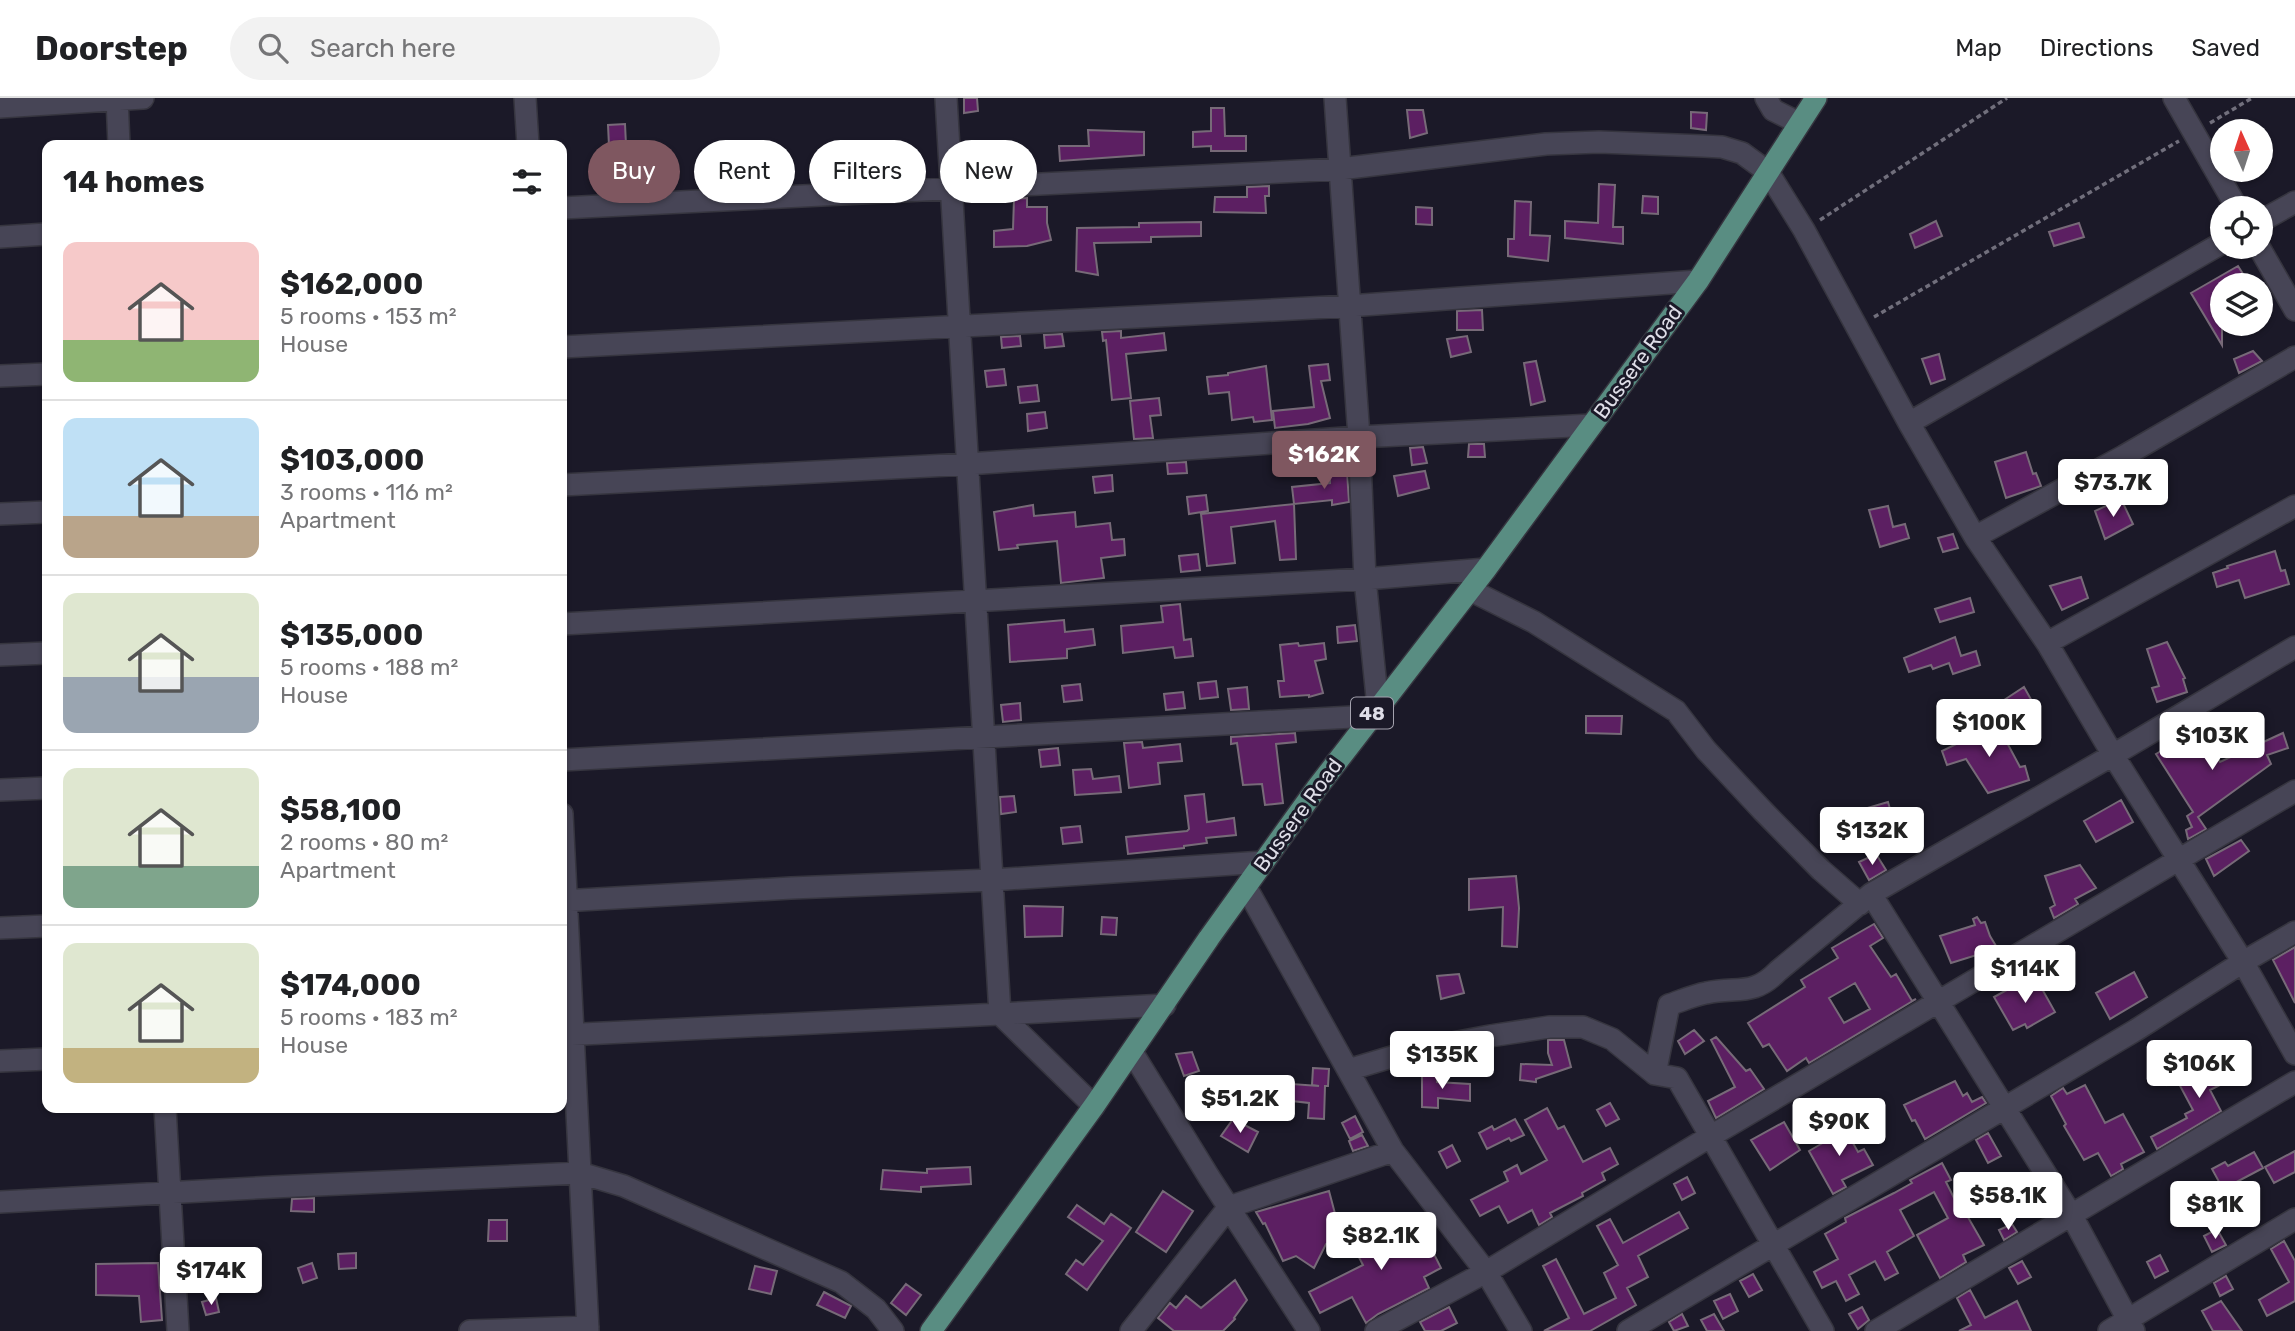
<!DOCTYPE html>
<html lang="en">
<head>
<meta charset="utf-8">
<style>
	:root { --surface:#fff; --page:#f2f2f2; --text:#202124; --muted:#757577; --line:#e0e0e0; --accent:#7f5760 }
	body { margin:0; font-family:Rubik,sans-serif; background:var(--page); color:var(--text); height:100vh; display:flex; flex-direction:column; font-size:26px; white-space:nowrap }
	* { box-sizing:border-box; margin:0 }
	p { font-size:23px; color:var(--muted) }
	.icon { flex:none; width:38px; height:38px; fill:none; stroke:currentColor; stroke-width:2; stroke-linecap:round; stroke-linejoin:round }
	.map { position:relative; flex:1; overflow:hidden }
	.panel { position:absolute; left:42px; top:42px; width:525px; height:973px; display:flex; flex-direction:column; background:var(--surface); border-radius:14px; box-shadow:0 2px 5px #0004 }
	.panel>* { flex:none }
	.banner { position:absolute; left:588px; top:42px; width:665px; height:63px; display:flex; gap:14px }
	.needle { width:46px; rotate:357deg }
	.controls { position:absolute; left:2210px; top:21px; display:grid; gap:14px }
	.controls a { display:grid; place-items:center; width:63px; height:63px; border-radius:50%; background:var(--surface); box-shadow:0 2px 5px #0004; font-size:35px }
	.price { position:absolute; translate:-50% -60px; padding:0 16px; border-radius:7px; background:#fff; color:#222; font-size:23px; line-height:46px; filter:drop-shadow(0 2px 4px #0008) }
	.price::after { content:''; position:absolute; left:50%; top:42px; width:21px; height:16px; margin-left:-10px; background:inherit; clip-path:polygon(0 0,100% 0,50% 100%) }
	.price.selected { background:var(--accent); color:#fff }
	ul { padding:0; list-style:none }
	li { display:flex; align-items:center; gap:21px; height:175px; padding:0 21px }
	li+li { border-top:2px solid var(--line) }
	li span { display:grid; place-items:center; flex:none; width:196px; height:140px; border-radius:14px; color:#555 }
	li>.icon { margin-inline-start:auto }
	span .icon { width:84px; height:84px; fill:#fffc; stroke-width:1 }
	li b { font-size:30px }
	h2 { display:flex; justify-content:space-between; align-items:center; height:84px; padding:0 21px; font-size:30px }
	.pill { padding:0 24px; border-radius:32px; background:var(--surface); box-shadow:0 2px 5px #0004; font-size:24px; line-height:63px }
	.pill.selected { background:var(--accent); color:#fff }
	header { display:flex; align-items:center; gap:42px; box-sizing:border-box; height:98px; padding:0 35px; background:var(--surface); border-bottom:2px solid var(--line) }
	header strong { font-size:33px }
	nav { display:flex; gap:38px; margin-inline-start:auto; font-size:24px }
	.search { width:490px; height:63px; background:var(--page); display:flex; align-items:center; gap:18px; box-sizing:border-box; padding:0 24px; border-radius:38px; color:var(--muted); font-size:26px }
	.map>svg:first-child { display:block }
	.building { fill:#5c1f62; stroke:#776a78; stroke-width:2; fill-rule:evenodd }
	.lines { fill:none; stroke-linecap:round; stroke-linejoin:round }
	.minor-casing { stroke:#36353f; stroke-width:24 }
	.major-casing { stroke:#36353f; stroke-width:24 }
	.path { stroke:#716f7c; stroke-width:3.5; stroke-dasharray:5 3.5; stroke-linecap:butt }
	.minor { stroke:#474556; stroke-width:21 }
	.major { stroke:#598d82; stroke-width:21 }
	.labels { text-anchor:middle; stroke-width:6; stroke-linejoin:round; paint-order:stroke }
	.shield { fill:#1b1928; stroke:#a4a2ae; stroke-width:2 }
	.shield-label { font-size:19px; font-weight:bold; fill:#dedde7 }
	.street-label { font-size:21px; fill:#dedde7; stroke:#1b1928 }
</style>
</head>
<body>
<header>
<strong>Doorstep</strong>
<div class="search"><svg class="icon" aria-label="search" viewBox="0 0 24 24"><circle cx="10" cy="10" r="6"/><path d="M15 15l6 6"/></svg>Search here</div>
<nav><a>Map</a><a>Directions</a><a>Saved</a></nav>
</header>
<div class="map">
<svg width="2295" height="1233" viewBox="0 0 2295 1233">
	<rect width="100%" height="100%" fill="#1b1928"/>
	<path class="building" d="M964,0H977L978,13L964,15Z
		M1211,10H1224L1225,38H1246V53H1211V48L1193,49V34L1211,33Z
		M1407,12H1423L1427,35L1410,40Z
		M1691,14L1707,15L1706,32L1691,30Z
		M625,26L626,47L609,48L608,27Z
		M1088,32L1144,34V57L1060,63L1059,48H1089Z
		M966,46H983V71H967Z
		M1599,86L1615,87L1613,129H1623V146L1565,140V123L1598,125Z
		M1269,88V98H1265L1266,115L1214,114L1215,99H1247V89Z
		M1643,98L1658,99V116L1642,115Z
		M1027,100V109H1047V125L1051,142L1027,148L994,149V133L1013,131L1014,101Z
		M1515,103L1531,104L1530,137L1550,138L1548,163L1508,158V141H1514Z
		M1416,109L1432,110V127L1416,126Z
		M1936,123L1942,138L1915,150L1910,136Z
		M1201,124V138L1151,139V144L1094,145L1098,177L1076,173L1077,130L1139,129V125Z
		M2079,125L2084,139L2054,148L2049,134Z
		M2238,168L2250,187H2222V247L2191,195Z
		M1482,212L1483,232H1457V213Z
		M1121,233V240L1164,235L1166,252L1126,256L1131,300L1112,302L1106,242L1103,243L1102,234Z
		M1062,236L1064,248L1045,250L1044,237Z
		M1020,238L1021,248L1002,250L1001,239Z
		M1467,238L1471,254L1451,259L1447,241Z
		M2253,253L2262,263L2239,275L2234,261Z
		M1939,256L1945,281L1931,286L1922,261Z
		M1536,263L1545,303L1531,307L1524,265Z
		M1328,266L1330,282L1321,283L1330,320L1308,326L1275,330L1273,313L1314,309L1309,268Z
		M1266,268L1272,322L1254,324L1253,319L1232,322L1229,294L1209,296L1207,279L1228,277V275Z
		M1004,271L1006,287L987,289L985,273Z
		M1037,287L1039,303L1020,305L1018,289Z
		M1159,300L1161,317L1150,318L1153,340L1134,341L1130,303Z
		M1045,314L1047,330L1028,333L1027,316Z
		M1469,346H1484L1485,359H1468Z
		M1423,349L1427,365L1412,367L1410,350Z
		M2026,354L2033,376L2036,375L2041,388L2006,400L1995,364Z
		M1186,364L1187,375L1168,376L1167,365Z
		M1425,373L1429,390L1398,398L1394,378Z
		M1347,374L1349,404L1332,407V402L1294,406L1292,389L1330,385V376Z
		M1112,377L1113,393L1095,395L1093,379Z
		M1206,397L1208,413L1189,416L1187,399Z
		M2121,401L2133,426L2105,441L2095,413Z
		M1294,406L1296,461L1280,462L1275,423L1231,429L1235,465L1207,468L1201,416Z
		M1033,407L1034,418L1075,414L1076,429L1110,425L1112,442L1124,441L1125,457L1101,460L1104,480L1061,485L1057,443L1017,447L1018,450L999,452L994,414Z
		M1888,408L1893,429L1905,426L1909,440L1880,449L1869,412Z
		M1953,436L1958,450L1943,454L1938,440Z
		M2275,453L2281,473L2285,472L2289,486L2245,500L2239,482L2217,489L2213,475L2228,470L2227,468Z
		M1198,456L1200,472L1181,474L1179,458Z
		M2081,479L2088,500L2062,512L2050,488Z
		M1970,500L1974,514L1940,524L1935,511Z
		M1180,506L1184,542L1191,541L1193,558L1175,560L1173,549L1123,555L1121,528L1163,524L1161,508Z
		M1064,522L1065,534L1093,531L1095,547L1067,551V560L1010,564L1008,527Z
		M1355,527L1357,543L1338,545L1337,529Z
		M1955,539L1961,558L1976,553L1980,567L1953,576L1949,565L1933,571L1931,567L1909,574L1904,560Z
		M2167,544L2185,580L2183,581L2187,594L2157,604L2152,590L2159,588L2147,551Z
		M1298,545L1299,548L1324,545L1326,561L1315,563L1323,595L1309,599V597L1280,599L1278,583H1284L1280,547Z
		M1216,583L1218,599L1200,601L1198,585Z
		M1080,586L1082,602L1064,604L1062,588Z
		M1247,589L1249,611L1231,612L1228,591Z
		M2024,589L2033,605L2008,619L2001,604Z
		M1183,594L1185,610L1166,612L1164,596Z
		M1020,605L1021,622L1003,624L1001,607Z
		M1586,618H1622L1621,636L1586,635Z
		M1997,626L2020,669L2025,668L2029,682L1988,695L1966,661L1947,667L1942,653Z
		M2200,630L2220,664L2283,635L2288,650L2267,657L2271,666L2198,719L2206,731L2188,741L2186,732L2192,729L2187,718L2193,714L2156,656Z
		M1295,635L1296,644L1276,646L1283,705L1265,707L1262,686L1243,687L1237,645L1231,646V639Z
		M1142,644L1143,650L1180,646L1182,663L1158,665L1160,686L1129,690L1124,645Z
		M1058,650L1060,667L1041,669L1039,652Z
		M1091,671L1093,681L1119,678L1121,694L1075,697L1073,672Z
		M1204,696L1207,724L1234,720L1236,737L1206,740L1207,745L1184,748V750L1128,756L1126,739L1187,733L1189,731L1185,698Z
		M1014,698L1016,714L1001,716L1000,699Z
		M2121,702L2133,724L2096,744L2084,723Z
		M1888,704L1892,718L1852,731L1847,716Z
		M1080,728L1082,744L1063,746L1061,730Z
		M2241,742L2249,753L2214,778L2206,761Z
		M1876,756L1886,772L1869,782L1859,764Z
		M2080,767L2096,790L2075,801L2078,806L2054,820L2050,810L2055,807L2045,778Z
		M1516,778L1519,810L1517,849L1502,848L1503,809L1469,812V781Z
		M1024,808L1063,809L1062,838L1025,839Z
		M1102,819L1117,820L1116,837L1101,836Z
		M1977,819L1981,825L1985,824L1990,838L1999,853L1985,861L1983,855L1951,865L1940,838L1975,827L1973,821Z
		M1874,826L1883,840L1870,848L1891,879L1896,876L1912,903L1916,901L1809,965L1806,960L1787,973L1769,946L1763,949L1748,925L1805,889L1801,882L1838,860L1832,850ZM1855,885L1870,911L1844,925L1829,900Z
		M2295,849V905L2273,862Z
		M2134,874L2147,899L2110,921L2096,895Z
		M1459,876L1464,895L1441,901L1437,878Z
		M2037,882L2055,914L2027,930L2025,926L2013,932L1994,899L2023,883L2026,888Z
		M1694,932L1704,943L1685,956L1678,943Z
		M1716,939L1746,973L1750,971L1764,991L1716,1020L1708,1003L1735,989L1711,942Z
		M1548,942H1564L1571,969L1536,981V984L1520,982L1521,966L1552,967L1548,955Z
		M1192,954L1199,973L1184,978L1176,956Z
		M2232,961L2240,977L2210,992L2221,1013L2157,1051L2151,1039L2187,1020L2185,1016L2193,1012L2178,984Z
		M2173,963L2181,979L2167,987L2158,971Z
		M1313,970L1329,971L1328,988H1325L1324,1021L1308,1020L1309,1005L1292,1003V986L1319,988L1312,987Z
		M1422,975H1437V984L1470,986V1003L1438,1000V1010L1422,1009Z
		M1955,983L1963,998L1967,995L1972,1004L1982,999L1986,1005L1925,1041L1915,1022L1912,1023L1904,1007Z
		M2085,987L2105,1025L2123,1016L2144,1054L2121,1066L2123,1071L2111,1078L2098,1055L2084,1062L2064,1028L2066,1026L2051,998L2063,990L2067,996Z
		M1213,999L1228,1000L1227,1017L1212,1016Z
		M1610,1005L1619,1021L1606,1028L1597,1012Z
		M1547,1010L1558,1031L1564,1028L1583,1064L1610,1050L1618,1066L1602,1075L1605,1082L1582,1095L1583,1098L1550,1115L1552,1119L1539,1127L1532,1112L1508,1125L1499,1108L1480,1118L1471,1102L1508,1083L1504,1074L1517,1067L1521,1076L1547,1062L1525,1022Z
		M1355,1018L1363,1034L1350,1041L1342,1025Z
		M1233,1021L1258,1034L1248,1054L1221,1038Z
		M1515,1021L1524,1037L1511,1043L1509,1040L1487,1051L1479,1035L1492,1028L1494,1032Z
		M1840,1022L1858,1054L1864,1051L1873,1067L1842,1082L1846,1089L1833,1096L1809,1053L1833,1039L1827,1028Z
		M1784,1024L1800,1052L1770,1072L1751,1042Z
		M1988,1035L2001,1058L1988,1065L1976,1042Z
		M1362,1037L1368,1048L1353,1053L1349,1043Z
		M1452,1047L1460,1063L1447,1070L1439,1054Z
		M2295,1053V1074L2274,1085L2265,1069Z
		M2254,1054L2263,1070L2227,1089L2235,1105L2222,1112L2214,1096L2223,1091L2212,1071L2225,1064L2228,1068Z
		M1942,1065L1951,1082L1946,1084L1962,1116L1965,1114L1984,1147L1963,1157L1966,1164L1940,1180L1917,1137L1948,1120L1934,1094L1900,1112L1914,1138L1887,1154L1898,1175L1885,1182L1875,1163L1849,1177L1859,1196L1846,1203L1836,1183L1822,1190L1814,1174L1838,1161L1825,1136L1846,1124L1845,1120L1894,1095L1912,1085L1910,1082Z
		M970,1069L971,1086L921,1089V1094L881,1091L883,1072L927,1075V1071Z
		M1687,1079L1695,1095L1682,1102L1674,1086Z
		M2005,1088L2013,1104L2000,1110L1992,1095Z
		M1163,1093L1193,1113L1166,1154L1136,1134Z
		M1329,1093L1342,1142L1326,1146L1314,1170L1296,1158L1283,1163L1265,1125L1263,1126L1256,1114Z
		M2185,1093L2193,1109L2180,1115L2172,1099Z
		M314,1100V1114L291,1113L292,1101Z
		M1077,1107L1104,1126L1111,1116L1131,1130L1087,1192L1066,1176L1076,1162L1083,1167L1103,1143L1068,1119Z
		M1679,1114L1688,1130L1638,1158L1648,1179L1627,1190L1636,1207L1590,1233H1544L1569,1220L1543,1168L1556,1161L1584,1216L1616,1200L1604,1175L1618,1167L1597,1128L1610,1121L1623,1145Z
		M1401,1118L1425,1158L1433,1154L1441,1170L1424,1179L1429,1190L1378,1216L1366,1225L1352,1199L1320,1215L1309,1194L1363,1167L1351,1144Z
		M489,1122H507V1143H488Z
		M2012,1126L2017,1134L2004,1142L1999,1132Z
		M2217,1131L2226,1147L2212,1154L2204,1138Z
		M2284,1143L2295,1163V1203L2267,1218L2259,1202L2289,1184L2271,1151Z
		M356,1155V1170L339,1171L338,1156Z
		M2160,1157L2168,1173L2155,1180L2147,1164Z
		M2022,1163L2031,1179L2018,1186L2009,1170Z
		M158,1165L162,1222L141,1224L139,1198L96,1197V1166Z
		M312,1165L317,1180L303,1185L298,1170Z
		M755,1168L777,1173L771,1196L749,1191Z
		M1753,1176L1762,1192L1749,1199L1740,1183Z
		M2226,1178L2233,1191L2220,1198L2214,1185Z
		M1235,1182L1247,1202L1234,1220L1235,1221L1223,1233H1174L1158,1220L1170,1205L1176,1210L1186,1198L1201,1210Z
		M906,1186L921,1197L906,1217L891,1205Z
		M1970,1192L1985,1220L2017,1203L2031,1233H1959L1971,1227L1957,1200Z
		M824,1194L851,1208L845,1220L817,1207Z
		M1730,1196L1738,1213L1723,1221L1714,1203Z
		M216,1200L219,1214L206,1217L202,1204Z
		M2221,1203L2242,1233H2213L2202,1213Z
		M1449,1209L1457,1225L1441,1233H1425L1420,1224Z
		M1862,1209L1869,1222L1858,1231L1849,1216Z
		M1682,1216L1688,1228L1674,1233L1669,1224Z
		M1714,1216L1724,1233H1707L1701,1222Z"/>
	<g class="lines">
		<defs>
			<path id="minor" d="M117,0L119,47
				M525,0L528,47
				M946,0L1000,916L1165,907
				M1335,0L1359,339L1365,481L1378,609
				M1766,0L1773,12L1799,25
				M2174,0L2237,110
				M0,9L143,0
				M562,110L1340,71L1546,46L1599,44L1703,48L1722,49L1742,55L1768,74L1804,132L1909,325L1975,439L2047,545L2113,657L2243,864L2295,956
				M2261,123L2295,104
				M0,139L47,136
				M2259,149L2295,212
				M562,249L1349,208L1698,183
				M0,278L47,276
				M1909,325L2222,145
				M562,387L968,366L1359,339L1592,327
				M0,416L47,414
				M1975,439L2124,358L2295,259
				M1470,492L1534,524L1676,613L1706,652L1763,713L1821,772L1860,806
				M562,526L1365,481L1486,471
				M2047,545L2295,408
				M0,557L47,555
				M562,662L1371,618
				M0,692L47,690
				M562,716L588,1233
				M1246,789L1393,1053
				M1871,796L2072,1118L2134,1233
				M562,803L791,790L992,782L1263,764
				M0,830L47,828
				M562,937L1000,916L1094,1008
				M1132,954L1209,1079L1309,1233
				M0,963L47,961
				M1348,972L1415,952L1490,938L1549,929H1583L1612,941L1655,976L1677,980L1823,1233
				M1655,976L1669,907C1681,903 1694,897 1706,895C1737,888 1753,899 1778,873L1871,796L2113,657L2295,549
				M165,1010L178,1233
				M0,1104L273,1089L580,1075L624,1088L841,1184L876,1211L893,1233
				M470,1233L588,1229
				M1131,1233L1229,1109L1393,1053L1486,1174L1521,1233
				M1376,1233L1486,1174L1711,1038L2295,693
				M1628,1233L2136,932L2243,864L2295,834
				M1876,1233L2295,984
				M2109,1233L2295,1121"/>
			<path id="major" d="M931,1233L1094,1008L1209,840L1316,691L1486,471L1698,183L1816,0"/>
		</defs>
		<use href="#minor" class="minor-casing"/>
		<use href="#major" class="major-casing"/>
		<path class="path" d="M2210,25L2252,0
			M1820,122L2007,0
			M1874,219L2179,43"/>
		<use href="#minor" class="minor"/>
		<use href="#major" class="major"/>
	</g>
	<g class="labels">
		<rect class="shield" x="1351" y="599.5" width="42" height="31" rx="5"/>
		<g class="shield-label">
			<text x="1372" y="622">48</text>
		</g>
		<g class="street-label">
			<text transform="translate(1638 264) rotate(-54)" y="7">Bussere Road</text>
			<text transform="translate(1298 717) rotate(-54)" y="7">Bussere Road</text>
		</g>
	</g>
</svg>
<div class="controls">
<a><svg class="needle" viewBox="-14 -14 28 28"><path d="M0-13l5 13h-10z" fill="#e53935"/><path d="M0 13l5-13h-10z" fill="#757577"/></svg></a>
<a><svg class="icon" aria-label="locate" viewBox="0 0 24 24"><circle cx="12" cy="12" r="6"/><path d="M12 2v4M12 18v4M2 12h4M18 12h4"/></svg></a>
<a><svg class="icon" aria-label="layers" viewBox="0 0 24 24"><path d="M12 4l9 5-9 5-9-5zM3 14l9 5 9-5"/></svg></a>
</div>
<b class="price selected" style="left:1324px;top:393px">$162K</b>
<b class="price" style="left:2113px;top:421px">$73.7K</b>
<b class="price" style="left:1989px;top:661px">$100K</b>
<b class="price" style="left:2212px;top:674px">$103K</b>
<b class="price" style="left:1872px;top:769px">$132K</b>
<b class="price" style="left:2025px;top:907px">$114K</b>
<b class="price" style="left:1442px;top:993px">$135K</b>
<b class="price" style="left:2199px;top:1002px">$106K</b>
<b class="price" style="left:1240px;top:1037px">$51.2K</b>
<b class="price" style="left:1839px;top:1060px">$90K</b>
<b class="price" style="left:2008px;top:1134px">$58.1K</b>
<b class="price" style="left:2215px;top:1143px">$81K</b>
<b class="price" style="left:1381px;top:1174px">$82.1K</b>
<b class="price" style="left:211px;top:1209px">$174K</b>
<div class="banner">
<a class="pill selected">Buy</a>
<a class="pill">Rent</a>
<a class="pill">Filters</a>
<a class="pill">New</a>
</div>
<section class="panel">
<h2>14 homes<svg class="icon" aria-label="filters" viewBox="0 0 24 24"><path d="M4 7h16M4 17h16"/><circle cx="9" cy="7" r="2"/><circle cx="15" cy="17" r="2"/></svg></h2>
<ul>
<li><span style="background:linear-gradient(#f6c9c9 70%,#8fb573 0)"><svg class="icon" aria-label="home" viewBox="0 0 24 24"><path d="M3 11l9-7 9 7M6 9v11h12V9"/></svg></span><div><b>$162,000</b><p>5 rooms · 153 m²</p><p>House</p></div></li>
<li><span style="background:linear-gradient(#bfe0f5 70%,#b9a48a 0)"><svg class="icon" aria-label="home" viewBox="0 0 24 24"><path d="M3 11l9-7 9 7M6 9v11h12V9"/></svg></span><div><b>$103,000</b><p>3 rooms · 116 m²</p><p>Apartment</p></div></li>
<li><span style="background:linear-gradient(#dfe7d0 60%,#9aa5b1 0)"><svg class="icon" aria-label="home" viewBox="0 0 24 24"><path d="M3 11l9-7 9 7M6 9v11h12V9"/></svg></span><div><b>$135,000</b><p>5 rooms · 188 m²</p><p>House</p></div></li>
<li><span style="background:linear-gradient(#dfe7d0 70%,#7fa58c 0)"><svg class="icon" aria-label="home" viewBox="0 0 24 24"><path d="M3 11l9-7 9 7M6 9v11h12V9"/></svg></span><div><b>$58,100</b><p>2 rooms · 80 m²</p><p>Apartment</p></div></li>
<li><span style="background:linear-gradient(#dfe7d0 75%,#c2b280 0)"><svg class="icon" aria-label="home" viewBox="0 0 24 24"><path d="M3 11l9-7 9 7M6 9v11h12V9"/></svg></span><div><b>$174,000</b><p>5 rooms · 183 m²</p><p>House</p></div></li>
</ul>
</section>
</div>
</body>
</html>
